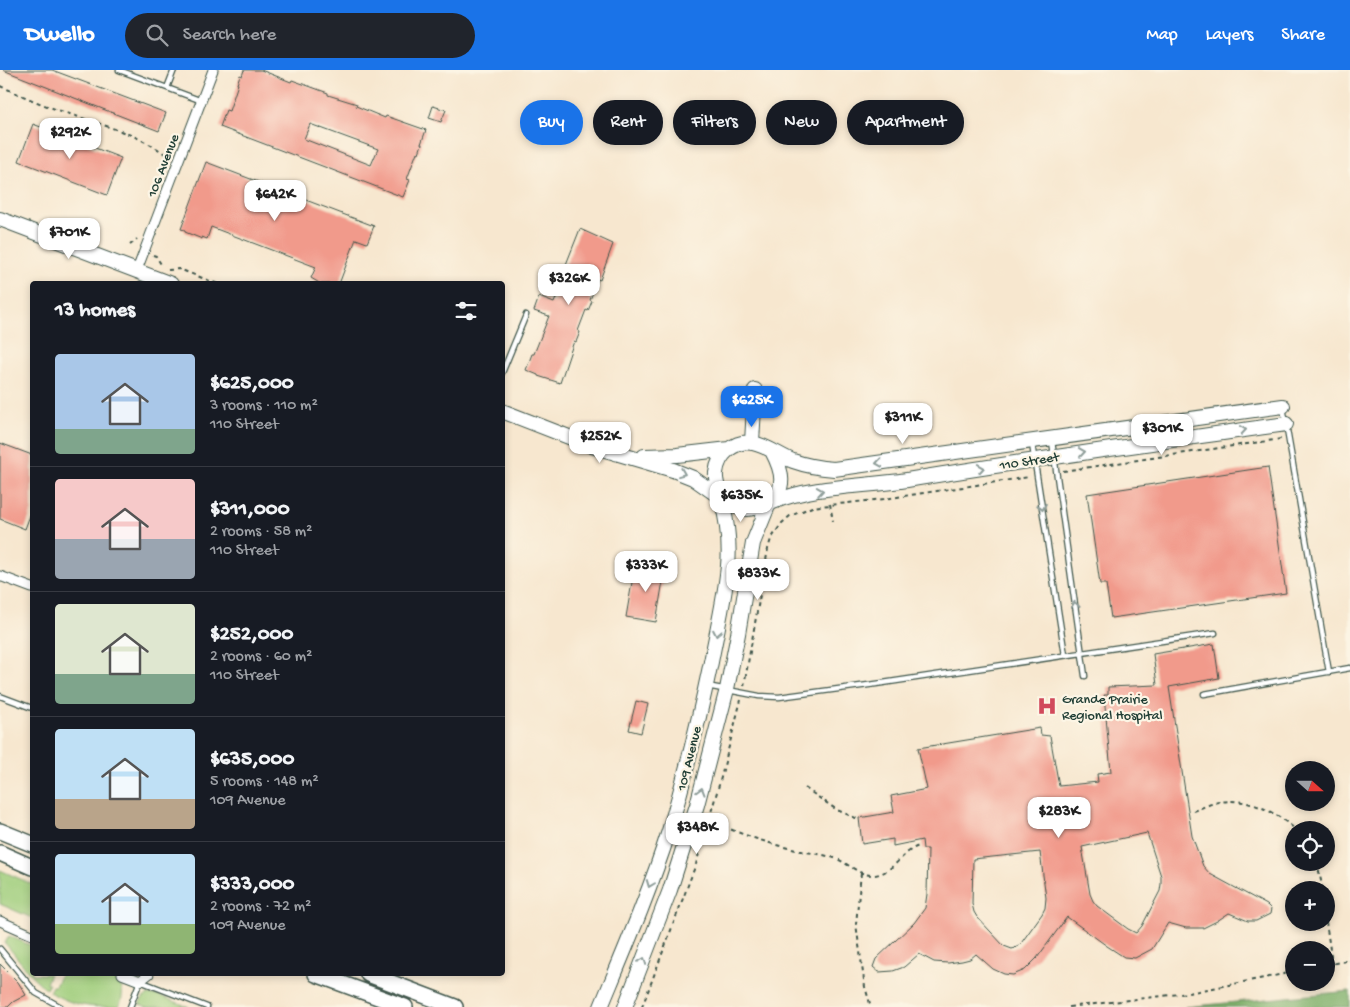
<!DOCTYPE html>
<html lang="en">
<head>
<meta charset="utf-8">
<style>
	:root { --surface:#171b24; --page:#20242c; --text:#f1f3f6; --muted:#9ea1a6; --line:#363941; --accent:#1a73e8 }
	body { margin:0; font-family:"Gochi Hand",sans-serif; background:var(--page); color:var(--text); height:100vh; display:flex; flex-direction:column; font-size:19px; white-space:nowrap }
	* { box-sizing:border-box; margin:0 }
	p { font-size:16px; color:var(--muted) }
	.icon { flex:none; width:28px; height:28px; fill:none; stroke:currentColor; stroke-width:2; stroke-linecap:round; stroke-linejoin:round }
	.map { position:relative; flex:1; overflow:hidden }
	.details { position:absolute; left:30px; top:211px; width:475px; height:695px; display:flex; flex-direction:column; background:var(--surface); border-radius:5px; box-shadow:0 2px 8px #0003 }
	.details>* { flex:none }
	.guide { position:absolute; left:520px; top:30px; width:475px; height:45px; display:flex; gap:10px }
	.needle { width:32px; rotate:111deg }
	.buttons { position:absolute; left:1285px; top:691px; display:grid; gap:10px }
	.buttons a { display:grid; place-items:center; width:50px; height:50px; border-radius:50%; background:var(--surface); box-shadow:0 2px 8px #0003; font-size:25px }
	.price { position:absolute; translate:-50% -42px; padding:0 11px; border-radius:10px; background:#fff; color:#222; font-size:16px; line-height:32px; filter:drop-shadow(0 1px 2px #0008) }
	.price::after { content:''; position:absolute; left:50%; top:30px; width:15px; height:11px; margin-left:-8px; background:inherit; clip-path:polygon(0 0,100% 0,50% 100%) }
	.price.on { background:var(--accent); color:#fff }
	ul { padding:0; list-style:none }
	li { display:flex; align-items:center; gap:15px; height:125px; padding:0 25px }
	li+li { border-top:1px solid var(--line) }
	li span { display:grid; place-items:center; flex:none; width:140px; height:100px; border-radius:5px; color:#555 }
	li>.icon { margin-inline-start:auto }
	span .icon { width:60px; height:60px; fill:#fffc; stroke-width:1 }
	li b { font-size:21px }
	h2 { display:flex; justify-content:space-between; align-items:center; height:60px; padding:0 25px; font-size:21px }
	.tag { padding:0 18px; border-radius:22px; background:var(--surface); box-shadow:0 2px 8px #0003; font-size:18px; line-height:45px }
	.tag.on { background:var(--accent); color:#fff }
	header { display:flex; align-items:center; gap:30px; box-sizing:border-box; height:70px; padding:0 25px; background:var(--accent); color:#fff }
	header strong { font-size:24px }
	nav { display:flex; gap:28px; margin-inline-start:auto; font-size:18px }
	.search { width:350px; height:45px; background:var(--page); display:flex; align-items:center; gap:12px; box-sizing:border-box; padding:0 18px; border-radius:28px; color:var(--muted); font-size:19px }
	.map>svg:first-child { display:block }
	.green { fill:#9fcd7b; stroke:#5f8558 }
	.forest { fill:#7fb06b; stroke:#4f7650 }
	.building { fill:#f19a8b; fill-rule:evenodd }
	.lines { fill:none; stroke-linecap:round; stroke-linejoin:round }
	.lane-casing { stroke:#3f564b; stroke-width:7 }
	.street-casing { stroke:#3f564b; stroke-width:11 }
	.secondary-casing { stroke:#3f564b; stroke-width:16 }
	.primary-casing { stroke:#3f564b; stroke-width:18 }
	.path { stroke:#3f564b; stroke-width:2; stroke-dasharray:4 4; stroke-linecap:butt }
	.lane { stroke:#fff; stroke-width:4.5 }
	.street { stroke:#fff; stroke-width:9 }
	.secondary { stroke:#fff; stroke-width:14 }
	.primary { stroke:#fff; stroke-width:15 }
	.oneway { stroke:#8f9e9a }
	.labels { text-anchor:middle; stroke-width:4.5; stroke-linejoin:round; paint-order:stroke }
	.street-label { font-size:14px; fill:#1f3d34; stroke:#fcf5e5 }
	.poi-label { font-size:14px; fill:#1f3d34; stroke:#fcf5e5; text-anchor:start }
</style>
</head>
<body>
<header>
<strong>Dwello</strong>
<div class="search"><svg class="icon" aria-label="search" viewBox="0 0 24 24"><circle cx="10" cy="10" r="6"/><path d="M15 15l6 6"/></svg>Search here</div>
<nav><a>Map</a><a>Layers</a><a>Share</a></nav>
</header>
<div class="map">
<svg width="1350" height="937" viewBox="0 0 1350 937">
	<rect width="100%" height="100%" fill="#fcf5e5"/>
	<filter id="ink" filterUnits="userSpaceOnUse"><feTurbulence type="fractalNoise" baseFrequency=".02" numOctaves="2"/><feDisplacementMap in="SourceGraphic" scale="10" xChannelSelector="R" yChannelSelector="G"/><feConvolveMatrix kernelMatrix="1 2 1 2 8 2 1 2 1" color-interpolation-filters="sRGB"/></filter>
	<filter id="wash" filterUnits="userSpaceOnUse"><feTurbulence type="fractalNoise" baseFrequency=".0096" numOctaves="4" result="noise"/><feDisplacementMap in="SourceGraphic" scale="20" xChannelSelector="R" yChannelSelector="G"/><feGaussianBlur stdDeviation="1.12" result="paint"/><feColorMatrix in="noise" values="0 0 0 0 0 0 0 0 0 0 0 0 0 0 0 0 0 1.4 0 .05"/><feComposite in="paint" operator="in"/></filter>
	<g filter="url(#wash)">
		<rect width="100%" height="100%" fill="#f7e7cf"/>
		<path class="green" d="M0,800L32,814V848L0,834Z
			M9,866L32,876V904H50L46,913L49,914L46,919L32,906L5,873Z
			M61,904C85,904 136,897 119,937C88,937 77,937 49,922L52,916H55Z
			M148,925H158L189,937H148L139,934L143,928Z"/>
		<path class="forest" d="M1350,921V937H1185Z"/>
		<g id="blocks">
			<path class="building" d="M3,0H52L166,43L159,61Z
				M244,0H261L291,12L292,10L328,23V25L357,34L356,36L385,48L386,46L426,60L421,74H422L419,83L417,82L407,109L410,110L403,127L220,57L226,40L229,41L238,14H237L240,5L242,6ZM310,54L378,79L371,95L304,69Z
				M433,36L446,40L441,52L429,48Z
				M33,54L121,88L107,125L19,91Z
				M206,92L374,156L367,173L356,169L339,214H321L311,208L316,197L211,157L207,169L202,167V169L185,162V160L181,159Z
				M580,159L613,174L600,210L598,209L590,230L592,231L588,241L586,240L578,261L580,262L576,272L574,271L560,313L538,306V305L526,300L532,284H534L549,246L534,241L539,227L554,233L568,198L565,197Z
				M0,373L32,385V440L25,459L0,449Z
				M1268,397L1286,523L1111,548L1106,514H1100L1087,424Z
				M635,495L665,499L656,552L626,547Z
				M1214,574L1219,608L1169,617L1192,766L1203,796L1210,804L1267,835L1271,839L1270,844L1256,851H1248L1229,843L1217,851L1203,858H1186L1168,853L1152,879L1135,888L1124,887L1107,876L1067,847L1037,888L1025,900L1013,905L1004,904L993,899L976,884L970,889L962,891L948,893L934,892L919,884L904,897L893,901L879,902L873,897L876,889L914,853L925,838L927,824L928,779H923L922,770L893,776V769L862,774L859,748L894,742L891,726L927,719L918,678L1040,658L1041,665L1050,666L1059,716L1098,712L1097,704L1111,702L1104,625H1108V617L1157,615L1153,584ZM1147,763L1161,806V814L1160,821L1142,856L1136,863L1128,859L1097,836L1093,831L1090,824L1082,777ZM1040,782L1046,828L1045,838L1042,844L1019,876L1012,879L1004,876L977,847L974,842L972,834L973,789Z
				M636,631L648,634L641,663L629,660Z
				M0,894L18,912L26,925L13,932L8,937H0Z"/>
		</g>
	</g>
	<g filter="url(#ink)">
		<use href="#blocks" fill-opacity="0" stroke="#3f564b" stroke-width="1"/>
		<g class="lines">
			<defs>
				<path id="lane" d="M119,0L202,31
					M167,18L174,0
					M502,303L526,245
					M1283,337L1329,602
					M1052,371L1085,606
					M1032,374L1065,585
					M707,616L759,626L779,627L876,614L1215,563
					M1204,624L1350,598
					M0,626L32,638
					M0,879L36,923L61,937
					M130,937L140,911L207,937"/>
				<path id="street" d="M137,200L213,0
					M0,506L32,518
					M0,851L32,865
					M122,904L140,911
					M140,911L149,904"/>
				<path id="secondary" d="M0,149L171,214
					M502,341L592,376L673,400L693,408L727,432L737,437L747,439L768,436C787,418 783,402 772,381
					M752,372L755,320
					M644,386L677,385L729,379
					M773,432C815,415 863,417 907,410C1033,389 1160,372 1286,354
					M601,937C625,879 650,821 669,761C686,705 699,649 711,592C717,560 725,528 728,496C730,474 727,450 721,428C719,420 715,412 716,403C717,394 721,386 728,380C751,361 772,383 793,391C807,396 820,398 834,399L1283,336
					M625,937L670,820L697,735L727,619L738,564L753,473L768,436"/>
				<path id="primary" d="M0,761L32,774
					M0,783L32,797
					M316,904L405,937
					M368,904L455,937"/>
			</defs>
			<use href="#lane" class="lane-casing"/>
			<use href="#street" class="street-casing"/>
			<use href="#secondary" class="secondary-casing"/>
			<use href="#primary" class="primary-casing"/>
			<path class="path" d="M0,16C21,25 42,35 64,42C100,55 139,63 169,87
				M130,175L137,169
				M153,185L156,186L162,196
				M168,200L179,199L218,214
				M1063,401L1281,369
				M830,434L833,451
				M744,616L768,479L771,469L782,453L790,446L812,437L884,429L1029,407
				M805,718L837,740L858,749
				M1193,741C1202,738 1211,733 1220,732C1248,727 1276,742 1296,760
				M709,750C737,763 766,773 796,780C809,783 824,784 837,789C851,795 859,806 875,805C895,802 902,781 919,776
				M1317,792L1323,820
				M861,803L856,854L865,917L871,937
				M1326,852L1332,893
				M1326,895L1350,890
				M642,937L696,794L719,715L741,630
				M1069,937L1188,923L1294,902"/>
			<use href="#lane" class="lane"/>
			<use href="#street" class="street"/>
			<use href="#secondary" class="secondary"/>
			<use href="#primary" class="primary"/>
		</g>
		<defs><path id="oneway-chevron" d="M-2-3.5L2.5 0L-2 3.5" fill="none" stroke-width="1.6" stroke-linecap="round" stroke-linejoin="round" transform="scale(1.25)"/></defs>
		<g class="oneway">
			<use href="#oneway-chevron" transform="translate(1243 360) rotate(-8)"/>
			<use href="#oneway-chevron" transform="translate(1082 382) rotate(-8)"/>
			<use href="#oneway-chevron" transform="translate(879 393) rotate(171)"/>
			<use href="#oneway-chevron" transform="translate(981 398) rotate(-9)"/>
			<use href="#oneway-chevron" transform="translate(682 403) rotate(22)"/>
			<use href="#oneway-chevron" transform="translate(820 421) rotate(-9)"/>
			<use href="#oneway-chevron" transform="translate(1042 437) rotate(81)"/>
			<use href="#oneway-chevron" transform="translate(1075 535) rotate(-98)"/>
			<use href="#oneway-chevron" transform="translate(717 563) rotate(101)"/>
			<use href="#oneway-chevron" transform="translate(701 721) rotate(-74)"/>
			<use href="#oneway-chevron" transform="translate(650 814) rotate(111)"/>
			<use href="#oneway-chevron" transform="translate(643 891) rotate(-69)"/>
		</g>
	</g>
	<defs>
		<symbol id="hospital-bare" viewBox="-9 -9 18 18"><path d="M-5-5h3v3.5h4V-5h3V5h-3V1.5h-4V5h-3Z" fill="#d1495b" stroke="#fcf5e5" stroke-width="2.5" paint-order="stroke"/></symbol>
	</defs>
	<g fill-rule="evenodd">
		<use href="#hospital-bare" x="1033" y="622" width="28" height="28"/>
	</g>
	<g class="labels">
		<g class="street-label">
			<text transform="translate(162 95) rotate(-69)" y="5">106 Avenue</text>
			<text transform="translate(1029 390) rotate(-9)" y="5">110 Street</text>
			<text transform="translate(688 688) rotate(-76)" y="5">109 Avenue</text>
		</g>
		<g class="poi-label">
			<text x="1062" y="633">Grande Prairie<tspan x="1062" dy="16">Regional Hospital</tspan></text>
		</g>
	</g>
</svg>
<div class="buttons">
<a><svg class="needle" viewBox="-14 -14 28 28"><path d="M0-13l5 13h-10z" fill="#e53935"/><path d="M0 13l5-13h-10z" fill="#9ea1a6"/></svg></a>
<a><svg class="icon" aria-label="locate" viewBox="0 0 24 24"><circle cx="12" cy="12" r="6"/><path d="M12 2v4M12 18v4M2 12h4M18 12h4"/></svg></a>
<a>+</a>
<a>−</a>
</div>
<b class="price" style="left:70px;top:90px">$292K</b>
<b class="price" style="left:275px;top:152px">$642K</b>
<b class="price" style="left:69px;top:190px">$701K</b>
<b class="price" style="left:569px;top:236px">$326K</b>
<b class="price on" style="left:752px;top:358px">$625K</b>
<b class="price" style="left:903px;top:375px">$311K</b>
<b class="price" style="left:1162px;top:386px">$301K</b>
<b class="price" style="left:600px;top:394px">$252K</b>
<b class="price" style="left:741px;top:453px">$635K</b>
<b class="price" style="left:646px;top:523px">$333K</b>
<b class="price" style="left:758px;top:531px">$833K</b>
<b class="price" style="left:1059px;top:769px">$283K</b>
<b class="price" style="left:697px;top:785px">$348K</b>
<div class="guide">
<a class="tag on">Buy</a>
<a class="tag">Rent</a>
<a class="tag">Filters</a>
<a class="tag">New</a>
<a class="tag">Apartment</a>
</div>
<section class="details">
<h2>13 homes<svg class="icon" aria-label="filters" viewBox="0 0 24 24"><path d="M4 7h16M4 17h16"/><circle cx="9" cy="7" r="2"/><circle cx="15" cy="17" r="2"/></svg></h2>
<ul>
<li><span style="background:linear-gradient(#a9c7e8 75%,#7fa58c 0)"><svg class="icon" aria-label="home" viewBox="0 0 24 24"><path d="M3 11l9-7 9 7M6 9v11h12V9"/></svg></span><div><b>$625,000</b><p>3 rooms · 110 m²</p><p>110 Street</p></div></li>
<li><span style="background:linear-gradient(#f6c9c9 60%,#9aa5b1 0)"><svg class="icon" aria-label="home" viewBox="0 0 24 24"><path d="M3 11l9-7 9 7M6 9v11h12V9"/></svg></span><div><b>$311,000</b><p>2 rooms · 58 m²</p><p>110 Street</p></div></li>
<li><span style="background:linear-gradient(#dfe7d0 70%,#7fa58c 0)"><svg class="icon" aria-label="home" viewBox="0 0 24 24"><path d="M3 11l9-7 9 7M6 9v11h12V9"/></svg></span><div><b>$252,000</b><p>2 rooms · 60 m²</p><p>110 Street</p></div></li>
<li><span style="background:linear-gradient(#bfe0f5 70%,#b9a48a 0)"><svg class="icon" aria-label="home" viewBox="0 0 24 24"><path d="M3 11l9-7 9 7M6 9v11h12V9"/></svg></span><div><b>$635,000</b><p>5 rooms · 148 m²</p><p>109 Avenue</p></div></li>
<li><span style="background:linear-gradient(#bfe0f5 70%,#8fb573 0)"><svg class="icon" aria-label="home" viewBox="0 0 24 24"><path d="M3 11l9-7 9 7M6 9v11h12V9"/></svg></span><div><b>$333,000</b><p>2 rooms · 72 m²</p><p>109 Avenue</p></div></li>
</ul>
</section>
</div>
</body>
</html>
